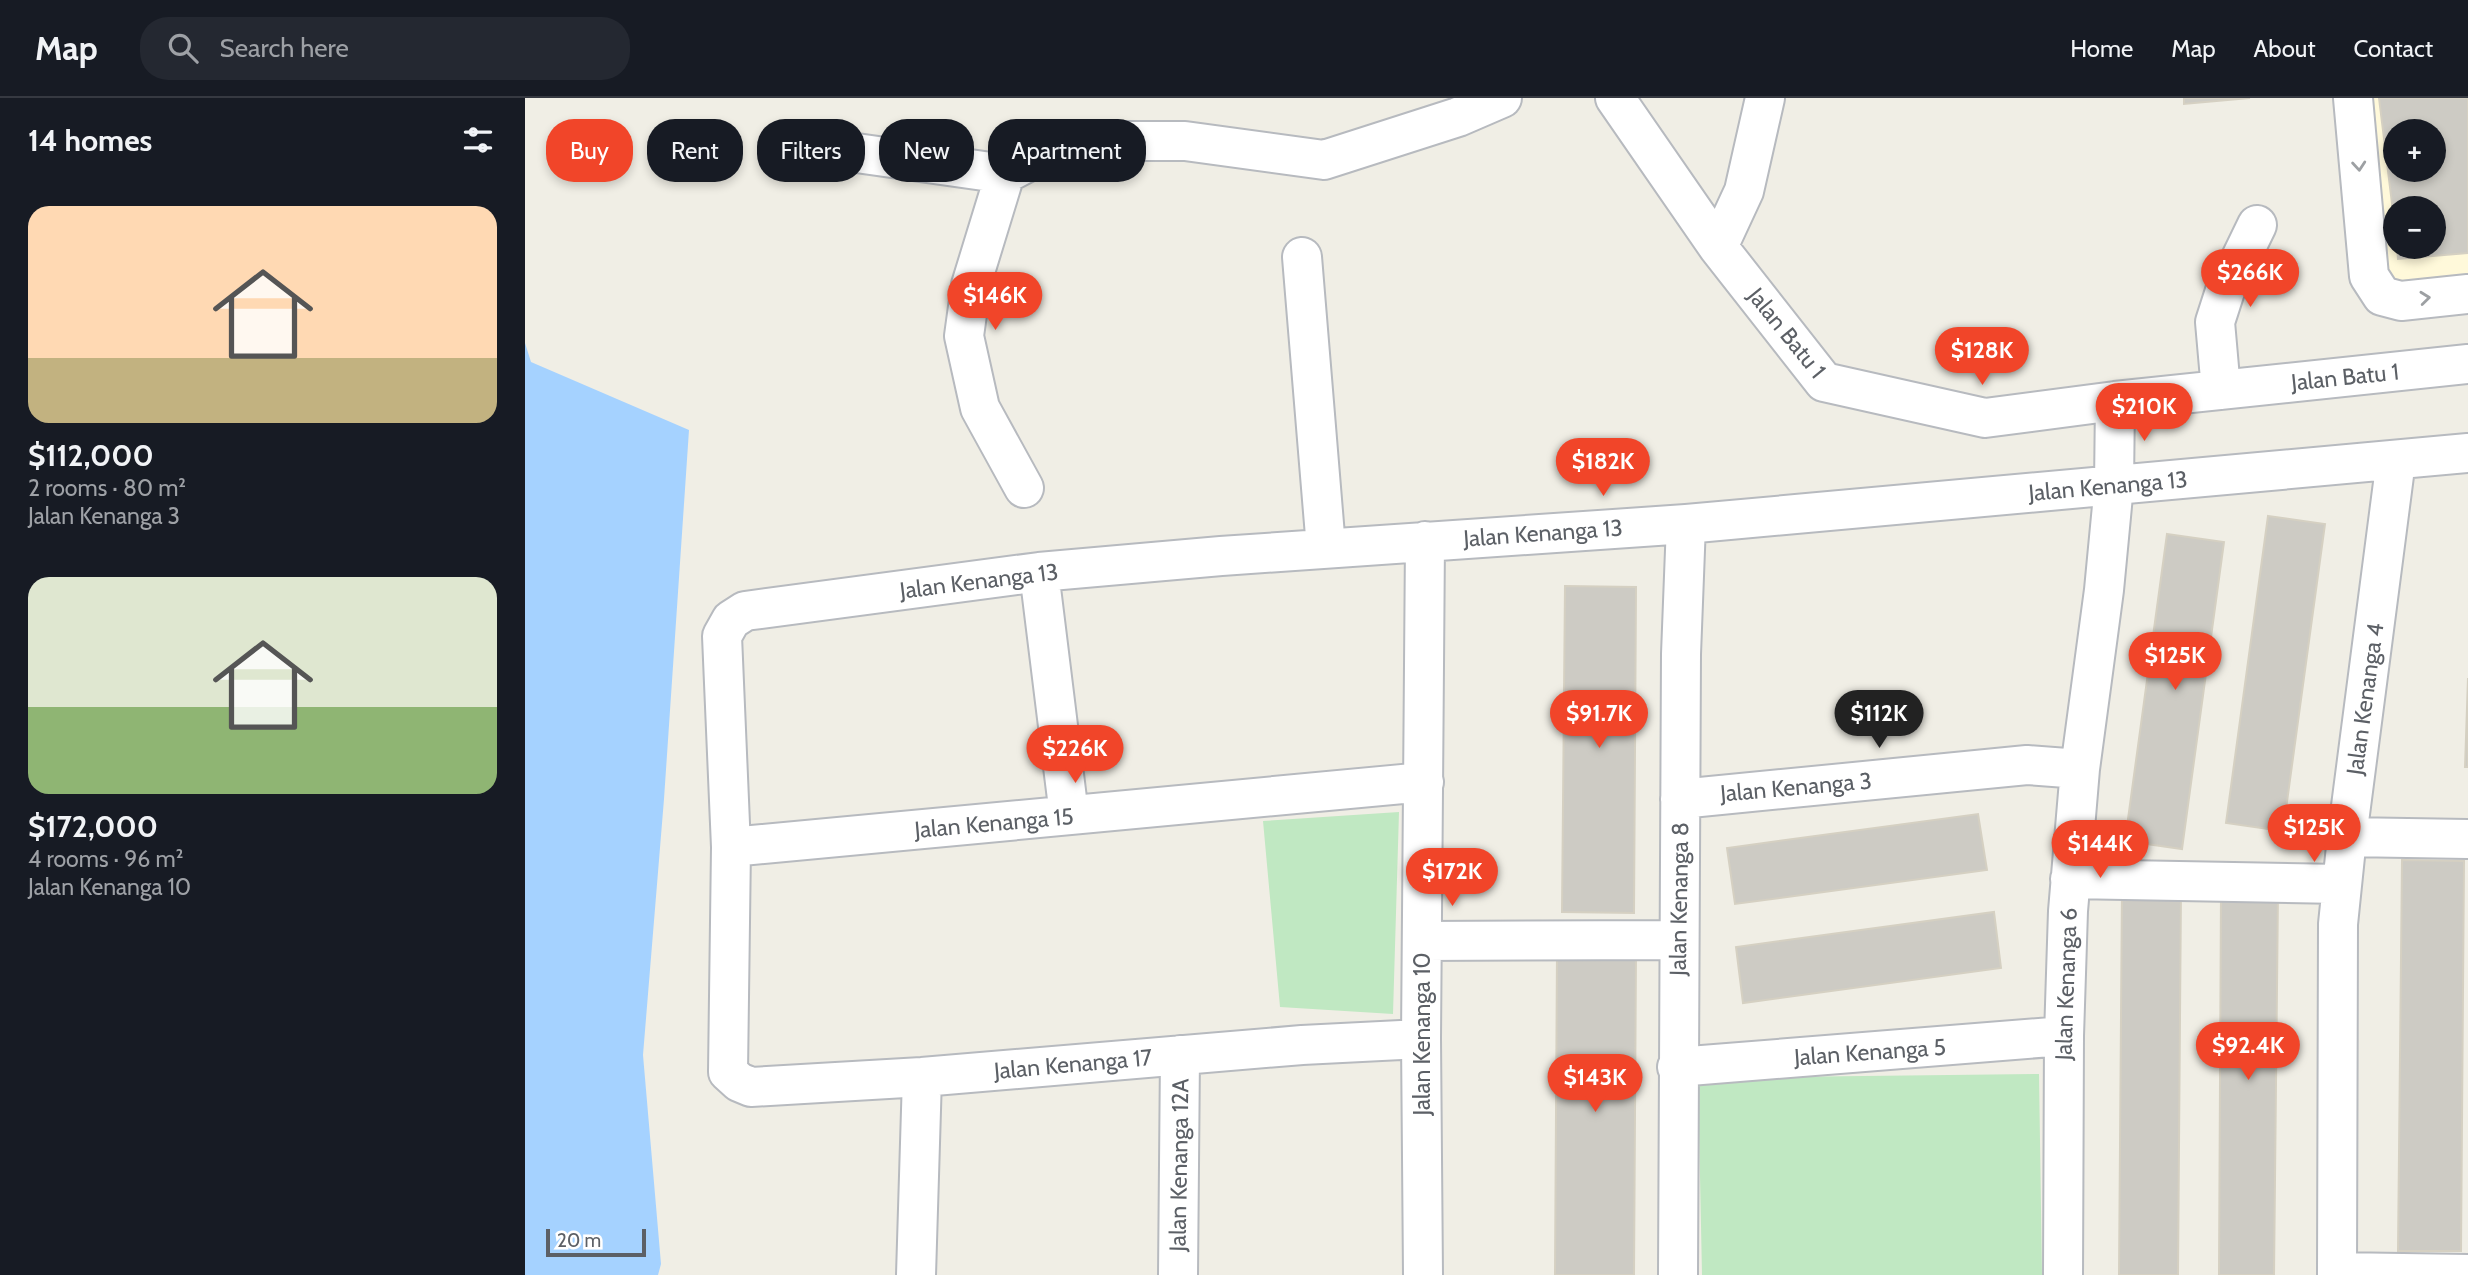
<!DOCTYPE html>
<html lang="en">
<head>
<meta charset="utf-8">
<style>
	:root { --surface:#171b24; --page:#242831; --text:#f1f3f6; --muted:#9ea1a6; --line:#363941; --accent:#f14529 }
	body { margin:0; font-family:Cabin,sans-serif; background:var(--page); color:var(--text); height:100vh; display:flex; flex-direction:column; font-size:26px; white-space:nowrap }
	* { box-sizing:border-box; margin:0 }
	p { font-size:23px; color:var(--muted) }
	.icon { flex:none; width:38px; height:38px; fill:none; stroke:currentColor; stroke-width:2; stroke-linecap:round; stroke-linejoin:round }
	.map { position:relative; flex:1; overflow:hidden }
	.sheet { display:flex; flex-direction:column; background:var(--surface); width:525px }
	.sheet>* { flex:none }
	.banner { position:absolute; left:21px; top:21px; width:665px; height:63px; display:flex; gap:14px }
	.controls { position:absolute; left:1858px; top:21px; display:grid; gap:14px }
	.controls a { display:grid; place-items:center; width:63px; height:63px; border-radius:50%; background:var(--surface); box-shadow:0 4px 10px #0003; font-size:35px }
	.scale { position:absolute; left:21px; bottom:18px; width:100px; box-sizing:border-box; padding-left:7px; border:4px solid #5c6066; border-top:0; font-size:19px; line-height:24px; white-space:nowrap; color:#5c6066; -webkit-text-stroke:5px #fff; paint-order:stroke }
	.price { position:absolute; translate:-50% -60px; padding:0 16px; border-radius:24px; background:var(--accent); color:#fff; font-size:23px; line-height:46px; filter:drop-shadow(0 2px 4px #0008) }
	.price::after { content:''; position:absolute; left:50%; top:42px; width:21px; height:16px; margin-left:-10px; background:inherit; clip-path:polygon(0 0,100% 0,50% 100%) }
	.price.on { background:#222; color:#fff }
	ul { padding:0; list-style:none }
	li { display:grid; align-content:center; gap:14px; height:371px; padding:0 28px }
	li span { display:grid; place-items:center; height:217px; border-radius:21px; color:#555 }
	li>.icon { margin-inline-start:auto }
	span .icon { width:126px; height:126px; fill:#fffc; stroke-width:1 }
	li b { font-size:30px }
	h2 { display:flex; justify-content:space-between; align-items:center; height:84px; padding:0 28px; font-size:30px }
	.tag { padding:0 24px; border-radius:28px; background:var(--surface); box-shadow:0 4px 10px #0003; font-size:24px; line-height:63px }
	.tag.on { background:var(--accent); color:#fff }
	header { display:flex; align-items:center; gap:42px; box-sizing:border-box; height:98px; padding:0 35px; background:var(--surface); border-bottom:2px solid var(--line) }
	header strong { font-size:33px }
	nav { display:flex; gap:38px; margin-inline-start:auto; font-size:24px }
	.search { width:490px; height:63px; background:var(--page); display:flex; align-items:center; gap:18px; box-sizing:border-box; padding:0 24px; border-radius:28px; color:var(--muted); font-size:26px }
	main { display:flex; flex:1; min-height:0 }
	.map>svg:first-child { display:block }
	.commercial { fill:#fff9da; fill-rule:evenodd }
	.green { fill:#c0e8c2 }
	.water { fill:#a5d2ff }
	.building { fill:#cdcbc4; stroke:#d5d0c2; stroke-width:2; fill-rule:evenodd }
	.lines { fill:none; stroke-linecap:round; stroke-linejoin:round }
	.minor-casing { stroke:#b7babf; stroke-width:42 }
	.minor { stroke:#fff; stroke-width:38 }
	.oneway { stroke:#9da0a3 }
	.labels { text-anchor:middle; stroke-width:7; stroke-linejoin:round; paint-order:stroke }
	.street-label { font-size:23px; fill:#5c6066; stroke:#fff }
</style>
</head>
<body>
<header>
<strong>Map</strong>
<div class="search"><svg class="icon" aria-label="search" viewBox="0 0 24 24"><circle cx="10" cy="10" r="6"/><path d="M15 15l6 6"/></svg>Search here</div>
<nav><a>Home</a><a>Map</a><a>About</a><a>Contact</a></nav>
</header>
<main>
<section class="sheet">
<h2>14 homes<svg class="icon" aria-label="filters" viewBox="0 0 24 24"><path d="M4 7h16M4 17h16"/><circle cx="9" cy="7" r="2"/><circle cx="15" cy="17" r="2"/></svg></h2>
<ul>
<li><span style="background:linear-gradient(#ffd9b3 70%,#c2b280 0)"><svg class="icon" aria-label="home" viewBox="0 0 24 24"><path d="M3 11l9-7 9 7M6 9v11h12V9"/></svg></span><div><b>$112,000</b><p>2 rooms · 80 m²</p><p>Jalan Kenanga 3</p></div></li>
<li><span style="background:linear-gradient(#dfe7d0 60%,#8fb573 0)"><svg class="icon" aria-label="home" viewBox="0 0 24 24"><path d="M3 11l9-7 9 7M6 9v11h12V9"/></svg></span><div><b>$172,000</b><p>4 rooms · 96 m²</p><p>Jalan Kenanga 10</p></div></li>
</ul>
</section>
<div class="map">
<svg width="1943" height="1177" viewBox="0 0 1943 1177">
	<rect width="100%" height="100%" fill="#f0eee5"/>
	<path class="commercial" d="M1836,0H1943V185L1857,184ZM1871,33H1909V72H1871ZM1871,110H1909V149H1871Z"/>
	<path class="green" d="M874,714L868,916L755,909L738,723Z
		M1514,976L1517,1177H1177L1173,980Z"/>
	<path class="water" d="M0,245L6,264L164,332L139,701L118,957L136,1166L133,1177H0Z"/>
	<path class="building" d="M1659,0H1725L1659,6Z
		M1854,0H1943V155L1873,161L1872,149H1909V110H1871V138ZM1871,33H1909V72H1871Z
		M1743,418L1800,426L1758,733L1701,725Z
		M1642,436L1699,444L1657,751L1600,743Z
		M1040,488L1111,489L1109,815L1037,814Z
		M1943,580V669H1940Z
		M1453,716L1462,772L1210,806L1202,750Z
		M1877,762L1939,763L1936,1153H1873Z
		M1597,790L1656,791L1653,1177H1594Z
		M1696,793L1753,794L1749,1177H1694Z
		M1469,814L1476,870L1218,905L1211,849Z
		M1032,854L1111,855L1109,1177H1030Z"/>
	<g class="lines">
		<defs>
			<path id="minor" d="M1090,0L1193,149L1299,284L1460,320L1590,303L1943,266
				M1828,0L1844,178L1857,198L1876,203L1943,196
				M275,47L480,76L543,43H660L799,62L933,19L977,0
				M480,76L446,187L439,238L455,310L499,390
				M1193,149L1219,93L1240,0
				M777,159L801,450
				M1696,292L1690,224L1700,193L1732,127
				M514,474L544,717
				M1155,701L1502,667L1555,671
				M1822,739L1943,741
				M206,749L899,684
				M1545,781L1816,786
				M897,843L1154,842
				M896,941L777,947L397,979L226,989L214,984L203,974L206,749L197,538L206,522L220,513L514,474L696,458L1161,426L1943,355
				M1152,969L1539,938
				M1812,1174L1943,1176
				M391,1177L397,979
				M653,1177L655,957
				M898,1177L896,941L900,443
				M1153,1177L1156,556L1161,426
				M1538,1177L1539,938L1543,813L1555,671L1579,492L1589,387L1590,303
				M1812,1177L1813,826L1822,739L1871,362"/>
		</defs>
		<use href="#minor" class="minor-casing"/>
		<use href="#minor" class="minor"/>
	</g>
	<defs><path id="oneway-chevron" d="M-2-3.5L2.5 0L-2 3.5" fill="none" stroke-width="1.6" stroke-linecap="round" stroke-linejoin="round" transform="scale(1.75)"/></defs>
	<g class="oneway">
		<use href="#oneway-chevron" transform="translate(1834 68) rotate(85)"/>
		<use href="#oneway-chevron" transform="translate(1900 200) rotate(-6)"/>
	</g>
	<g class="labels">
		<g class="street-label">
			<text transform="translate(1262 235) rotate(51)" y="8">Jalan Batu 1</text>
			<text transform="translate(1820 279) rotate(-6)" y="8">Jalan Batu 1</text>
			<text transform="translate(1583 388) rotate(-5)" y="8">Jalan Kenanga 13</text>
			<text transform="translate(1018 435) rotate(-4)" y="8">Jalan Kenanga 13</text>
			<text transform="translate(454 483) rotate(-7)" y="8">Jalan Kenanga 13</text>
			<text transform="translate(1840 601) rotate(-82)" y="8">Jalan Kenanga 4</text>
			<text transform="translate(1271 689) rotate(-5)" y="8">Jalan Kenanga 3</text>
			<text transform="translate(469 725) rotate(-5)" y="8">Jalan Kenanga 15</text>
			<text transform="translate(1154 801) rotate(-89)" y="8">Jalan Kenanga 8</text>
			<text transform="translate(1541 886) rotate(-88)" y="8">Jalan Kenanga 6</text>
			<text transform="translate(897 936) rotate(-90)" y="8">Jalan Kenanga 10</text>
			<text transform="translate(1345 954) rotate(-4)" y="8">Jalan Kenanga 5</text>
			<text transform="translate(548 966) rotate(-5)" y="8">Jalan Kenanga 17</text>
			<text transform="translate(654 1067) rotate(-89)" y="8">Jalan Kenanga 12A</text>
		</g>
	</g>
</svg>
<div class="controls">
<a>+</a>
<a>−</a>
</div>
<div class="scale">20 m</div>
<b class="price" style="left:1725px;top:211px">$266K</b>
<b class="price" style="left:470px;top:234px">$146K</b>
<b class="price" style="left:1457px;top:289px">$128K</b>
<b class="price" style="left:1619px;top:345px">$210K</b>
<b class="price" style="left:1078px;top:400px">$182K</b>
<b class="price" style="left:1650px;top:594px">$125K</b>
<b class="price" style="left:1074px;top:652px">$91.7K</b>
<b class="price on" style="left:1354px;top:652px">$112K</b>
<b class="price" style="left:550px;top:687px">$226K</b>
<b class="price" style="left:1789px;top:766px">$125K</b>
<b class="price" style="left:1575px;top:782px">$144K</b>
<b class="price" style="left:927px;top:810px">$172K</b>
<b class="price" style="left:1723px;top:984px">$92.4K</b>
<b class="price" style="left:1070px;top:1016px">$143K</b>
<div class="banner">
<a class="tag on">Buy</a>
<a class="tag">Rent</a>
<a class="tag">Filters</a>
<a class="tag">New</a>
<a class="tag">Apartment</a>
</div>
</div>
</main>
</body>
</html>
